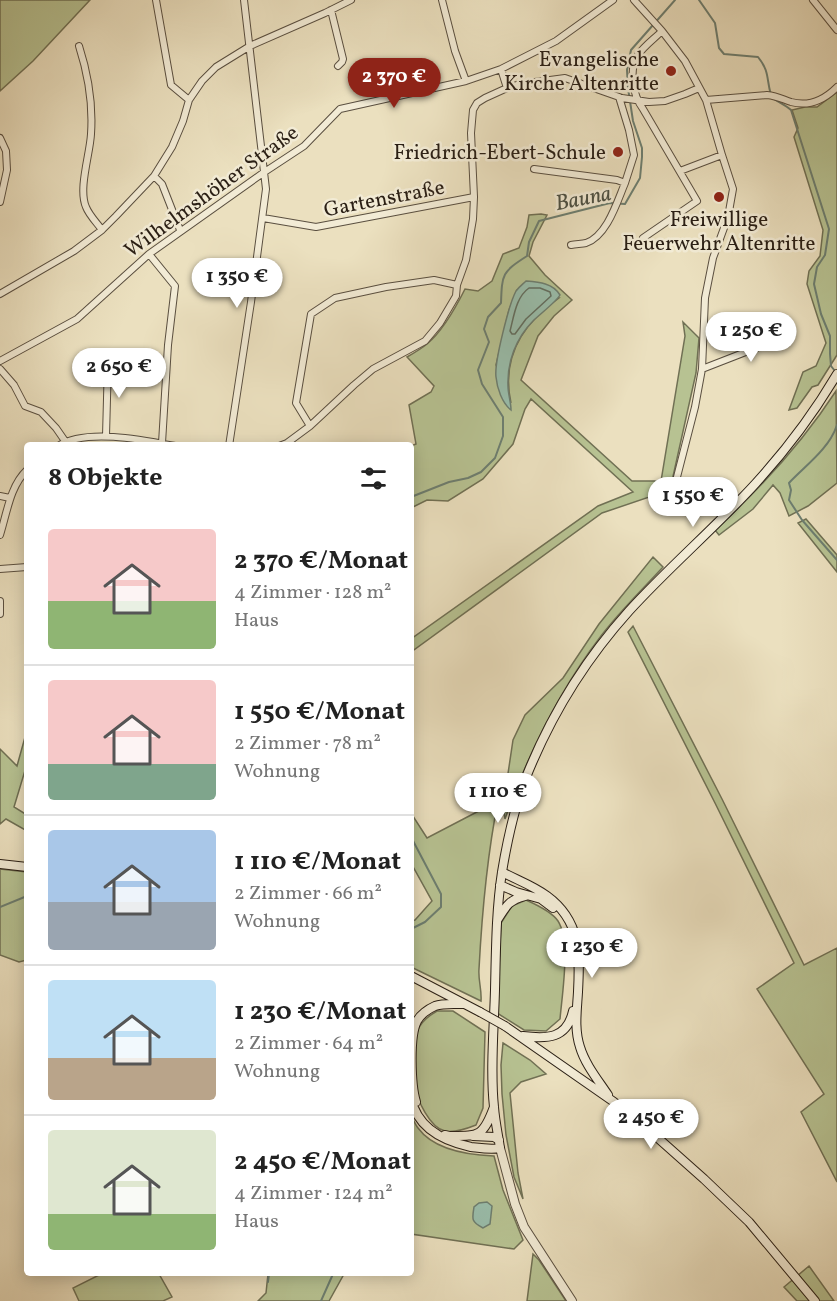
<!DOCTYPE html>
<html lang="de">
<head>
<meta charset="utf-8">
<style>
	:root { --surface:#fff; --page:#f2f2f2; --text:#222; --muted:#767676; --line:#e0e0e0; --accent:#8f2418 }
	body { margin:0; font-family:Vollkorn,serif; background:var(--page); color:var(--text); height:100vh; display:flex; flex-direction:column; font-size:22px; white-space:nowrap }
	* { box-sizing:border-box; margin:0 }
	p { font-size:20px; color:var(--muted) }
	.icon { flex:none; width:33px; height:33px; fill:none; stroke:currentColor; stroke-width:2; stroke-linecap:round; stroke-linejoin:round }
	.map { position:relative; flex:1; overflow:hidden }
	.details { position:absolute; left:24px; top:442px; width:390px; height:834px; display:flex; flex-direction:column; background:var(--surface); border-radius:6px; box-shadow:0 3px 15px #0003 }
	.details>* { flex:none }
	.price { position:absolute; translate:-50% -51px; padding:0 14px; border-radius:21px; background:#fff; color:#222; font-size:20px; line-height:39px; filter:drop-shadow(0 2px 3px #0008) }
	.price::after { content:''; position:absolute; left:50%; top:36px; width:18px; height:14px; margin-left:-9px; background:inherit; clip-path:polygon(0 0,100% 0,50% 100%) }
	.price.selected { background:var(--accent); color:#fff }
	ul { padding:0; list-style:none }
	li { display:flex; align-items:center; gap:18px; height:150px; padding:0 24px }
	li+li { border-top:2px solid var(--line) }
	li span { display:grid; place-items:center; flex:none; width:168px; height:120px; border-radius:6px; color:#555 }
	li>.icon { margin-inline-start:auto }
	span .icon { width:72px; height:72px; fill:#fffc; stroke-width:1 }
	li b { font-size:26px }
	h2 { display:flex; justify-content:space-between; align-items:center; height:72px; padding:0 24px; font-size:26px }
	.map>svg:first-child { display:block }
	.green { fill:#b7c292; stroke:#707054; stroke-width:1.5; fill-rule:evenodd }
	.water { fill:#99beac; stroke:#6d7e70; stroke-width:1.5 }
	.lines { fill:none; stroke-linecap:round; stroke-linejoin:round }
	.shore { stroke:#626e60; stroke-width:1.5 }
	.stream { stroke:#6d7e70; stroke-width:2 }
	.minor-casing { stroke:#5a4f40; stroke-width:8 }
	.tertiary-casing { stroke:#5a4f40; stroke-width:10 }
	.secondary-casing { stroke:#2a1f15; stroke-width:10 }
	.minor { stroke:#f2ebd5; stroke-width:6 }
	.tertiary { stroke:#f2ebd5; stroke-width:8 }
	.secondary { stroke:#f2ebd5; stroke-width:8 }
	.secondary-bridge-casing { stroke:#2a1f15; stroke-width:10; stroke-linecap:butt }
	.secondary-bridge { stroke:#f2ebd5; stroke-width:8 }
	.poi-dot { fill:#8f2418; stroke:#f2ebd5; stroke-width:2 }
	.labels { text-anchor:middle; stroke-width:5; stroke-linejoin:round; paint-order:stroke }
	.poi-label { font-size:21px; fill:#2a1f15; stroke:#f2ebd5; text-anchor:end }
	.street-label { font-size:21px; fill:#2a1f15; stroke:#f2ebd5 }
	.water-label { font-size:22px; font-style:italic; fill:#4b4f42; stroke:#f2ebd5 }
</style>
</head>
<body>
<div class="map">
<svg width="837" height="1301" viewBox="0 0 837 1301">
	<rect width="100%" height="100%" fill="#ebe0bf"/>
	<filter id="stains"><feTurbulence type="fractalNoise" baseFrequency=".00333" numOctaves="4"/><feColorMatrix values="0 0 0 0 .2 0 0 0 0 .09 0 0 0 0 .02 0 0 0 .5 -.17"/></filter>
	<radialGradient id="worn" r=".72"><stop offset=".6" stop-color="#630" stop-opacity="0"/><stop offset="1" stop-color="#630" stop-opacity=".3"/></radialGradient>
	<path class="green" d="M0,0H90L33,61L0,91Z
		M837,92V355L818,385L812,387L797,408L789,410L803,372L816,366L826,343L807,284L809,271L820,256L823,230L794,137L798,128L792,110L805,107H817Z
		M541,214L547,215L533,242L529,256L545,275L572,300L554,316L538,336L521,380L632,481H661L685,336L683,322L699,338L696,373L670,490L602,513L411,652V639L598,506L633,492L531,399L525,409L513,444L483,479L448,501L427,500L411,508V446L416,444L409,405L431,392L434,386L407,357C414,353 421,349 427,344C443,331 456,307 465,289L478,291L492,281L503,254L519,248L527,227L529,215ZM517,290L559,298C522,324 501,358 511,403L496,365L509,310Z
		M836,391L837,483L808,506L789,516L780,493L773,485L753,509L719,535L715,530C761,488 802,443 836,391Z
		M806,519L837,555V572L798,523Z
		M653,557L663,567C642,590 620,611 601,636C559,691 528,754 505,819L503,807L513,740L525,715L563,678L599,624Z
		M633,626L722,799L804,965L837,948V1182L801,1112L824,1094L757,989L794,963L715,803L628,632Z
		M27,730V764L14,807L27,815V831L6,819L0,824V749L17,766Z
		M498,801C487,856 482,912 479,969C478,980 482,990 481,1001L411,967V921L415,920L432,901L411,863V813L427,838Z
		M0,869L27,872V960L19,962L0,955Z
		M526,900C535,904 552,912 558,921C571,941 562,995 560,1019L546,1031L524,1030L497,1013L501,923L512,906Z
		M437,1011H453L485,1032L483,1108L476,1125C466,1129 455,1133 445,1131C430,1128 417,1100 415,1086C414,1077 415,1039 418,1030C421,1022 430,1015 437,1011Z
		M503,1043L530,1060L546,1074L521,1082L510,1093L518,1173L523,1199L514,1177L506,1135L502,1094L501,1065Z
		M411,1115C413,1119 415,1124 418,1128C434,1150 468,1155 494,1156L503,1190L523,1240L514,1249L411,1234Z
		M533,1254L539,1260L566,1301H527Z
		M809,1266L834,1301H797L784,1287Z
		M101,1274H159L172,1297L163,1301H79L73,1288Z
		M268,1274H344L329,1301H258L266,1293Z"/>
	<path class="water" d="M526,281C539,282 553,283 560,295C556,302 540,314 533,321C516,338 507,362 508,386C508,394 511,402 511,410C502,403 497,388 496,377C494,363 509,304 516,291C519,287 523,284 526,281Z
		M487,1202L492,1206L490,1224L483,1228C471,1222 472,1219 474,1207L479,1203Z"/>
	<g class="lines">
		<path class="shore" d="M529,288H540L550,292L551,296L526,319L515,334H512L510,331C514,316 516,297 529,288Z"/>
		<path class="stream" d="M699,0L715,23L719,48L724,54L758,57C770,72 766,78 771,95
			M774,99C780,103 786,105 791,110L829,229L825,255L817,267L814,284L821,314L830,336V354L831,366L835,371
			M837,425C829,449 806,465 789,483L791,490L789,500L802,520L837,560
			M411,497L449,482L468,478L481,472L495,458L503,436V417L482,384L478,370L489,342L484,329L488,317L501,303C502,274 502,272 527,256L529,242L539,221L610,203L625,204L640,178L642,157V148L633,121L628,88L627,70L631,50L675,0
			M411,837L441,894V907L425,922L411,929
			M0,907L27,896
			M268,1282L269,1274
			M321,1301L333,1274"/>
		<defs>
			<path id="minor" d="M156,0L171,85L189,100
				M442,0L455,51L466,81
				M634,0L662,31L685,61L706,100L722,155L733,189L728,217L713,258L705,298L702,369L695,407L677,477
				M813,0L837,30
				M331,10L343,59L342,62L338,66
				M79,46C88,74 93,105 91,134C90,154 78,189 86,207C89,215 97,223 102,230
				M501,69L507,88
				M706,100L767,95C777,96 782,99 791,102C809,107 825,99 837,87
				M0,138L6,151L7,170L0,202
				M534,169L617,180L625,183L634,155L629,130L619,97
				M680,171L722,155
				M154,176L162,184L180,230
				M263,218L316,227L474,197
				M643,238L697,201L643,109C633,95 628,71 638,55C644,46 654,39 662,31
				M571,245C576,244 582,244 586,243C607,236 617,202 625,183
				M149,254L175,286L168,345L162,443
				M0,294L74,251L102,230L116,216L154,176L172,147L183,121L189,100L202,81L216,67L250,46L325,13L351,0
				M0,361L77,319L149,254L263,173L304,146L340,109L466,81L501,69L556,41L613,0
				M0,369L14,385L25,406L41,412L56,428L65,441
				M702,369L792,334
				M310,426L296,403L311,314L335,298L386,287L434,280L457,285
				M106,436L108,361
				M58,446C86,428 144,440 175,446
				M229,446L251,302L266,189L244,0
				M279,446L287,443L310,426L354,385L373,369L425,341L440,323L456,296L457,285L466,260L473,219L474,197L471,133L473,110L477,103L485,98L507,88L520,84L565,78L622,98L649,102L665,101L685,94L699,88
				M0,496L10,498
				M0,535C7,513 10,486 27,470
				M0,569L27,567
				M0,601V614"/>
			<path id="tertiary" d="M500,1148L515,1204L524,1227L572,1301"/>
			<path id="secondary" d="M0,864L27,867
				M502,872C517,880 534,886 547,896C581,921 580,954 578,992C577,1010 574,1029 580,1047C585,1064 598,1080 608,1095
				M500,885L516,892L541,899L553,908
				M498,919C506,906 509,900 525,896
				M411,976L480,1012
				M505,1026L614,1102L659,1139L704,1179L749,1222L815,1301
				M523,1036C547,1039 567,1039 573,1011
				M411,1098C417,1128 443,1141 471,1147C480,1148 491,1150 500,1148C498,1134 495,1121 494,1107C490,1070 494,1028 495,990C496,950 496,911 502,872C507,842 514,809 525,780C549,719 584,661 629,611C669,567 716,527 756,483C787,449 814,413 837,374
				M416,1102C411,1086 409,1036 417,1021C420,1015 428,1009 435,1006C443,1003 454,1004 463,1004
				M445,1135L449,1136C479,1136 483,1137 494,1107
				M473,1136L494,1137L499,1140"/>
		</defs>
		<use href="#minor" class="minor-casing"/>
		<use href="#tertiary" class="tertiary-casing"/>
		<use href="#secondary" class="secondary-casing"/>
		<use href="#minor" class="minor"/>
		<use href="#tertiary" class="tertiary"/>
		<use href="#secondary" class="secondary"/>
		<defs>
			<path id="secondary-bridge" d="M480,1012L505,1026"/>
		</defs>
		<use href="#secondary-bridge" class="secondary-bridge-casing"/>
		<use href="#secondary-bridge" class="secondary-bridge"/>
	</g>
	<g class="poi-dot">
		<circle cx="671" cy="71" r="6"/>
		<circle cx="618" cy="152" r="6"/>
		<circle cx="719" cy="197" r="6"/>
	</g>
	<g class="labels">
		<g class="poi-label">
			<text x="659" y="66">Evangelische<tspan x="659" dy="24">Kirche Altenritte</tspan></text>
			<text x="606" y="159">Friedrich-Ebert-Schule</text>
			<text x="719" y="226" text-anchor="middle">Freiwillige<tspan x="719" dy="24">Feuerwehr Altenritte</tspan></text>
		</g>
		<g class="street-label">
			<text transform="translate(211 191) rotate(-36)" y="7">Wilhelmshöher Straße</text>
			<text transform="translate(384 198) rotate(-11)" y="7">Gartenstraße</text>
		</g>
		<g class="water-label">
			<text transform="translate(583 197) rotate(-11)" y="8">Bauna</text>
		</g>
	</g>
	<rect width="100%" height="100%" filter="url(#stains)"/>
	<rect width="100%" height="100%" fill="url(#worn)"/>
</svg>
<b class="price selected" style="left:394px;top:109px">2 370 €</b>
<b class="price" style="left:237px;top:309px">1 350 €</b>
<b class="price" style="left:751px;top:363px">1 250 €</b>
<b class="price" style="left:119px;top:399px">2 650 €</b>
<b class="price" style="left:693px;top:528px">1 550 €</b>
<b class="price" style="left:498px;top:824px">1 110 €</b>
<b class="price" style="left:592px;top:979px">1 230 €</b>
<b class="price" style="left:651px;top:1150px">2 450 €</b>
<section class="details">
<h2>8 Objekte<svg class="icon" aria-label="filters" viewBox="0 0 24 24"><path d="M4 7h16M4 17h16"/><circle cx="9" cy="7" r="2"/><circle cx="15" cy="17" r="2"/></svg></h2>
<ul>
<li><span style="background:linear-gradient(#f6c9c9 60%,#8fb573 0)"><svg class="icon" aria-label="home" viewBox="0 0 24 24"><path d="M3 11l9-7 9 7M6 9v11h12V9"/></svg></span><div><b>2 370 €/Monat</b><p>4 Zimmer · 128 m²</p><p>Haus</p></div></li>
<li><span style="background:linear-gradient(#f6c9c9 70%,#7fa58c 0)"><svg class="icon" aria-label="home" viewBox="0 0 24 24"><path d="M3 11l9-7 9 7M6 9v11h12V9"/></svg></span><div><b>1 550 €/Monat</b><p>2 Zimmer · 78 m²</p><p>Wohnung</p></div></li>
<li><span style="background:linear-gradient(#a9c7e8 60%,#9aa5b1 0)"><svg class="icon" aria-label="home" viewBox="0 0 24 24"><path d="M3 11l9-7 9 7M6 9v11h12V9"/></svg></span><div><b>1 110 €/Monat</b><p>2 Zimmer · 66 m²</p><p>Wohnung</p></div></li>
<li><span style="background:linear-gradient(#bfe0f5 65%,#b9a48a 0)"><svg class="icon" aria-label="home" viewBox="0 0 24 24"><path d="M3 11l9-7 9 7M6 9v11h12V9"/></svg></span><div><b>1 230 €/Monat</b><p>2 Zimmer · 64 m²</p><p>Wohnung</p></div></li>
<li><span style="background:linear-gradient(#dfe7d0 70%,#8fb573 0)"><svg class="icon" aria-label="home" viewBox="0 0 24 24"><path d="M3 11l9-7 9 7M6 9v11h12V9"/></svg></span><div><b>2 450 €/Monat</b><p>4 Zimmer · 124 m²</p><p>Haus</p></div></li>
</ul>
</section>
</div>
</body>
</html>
